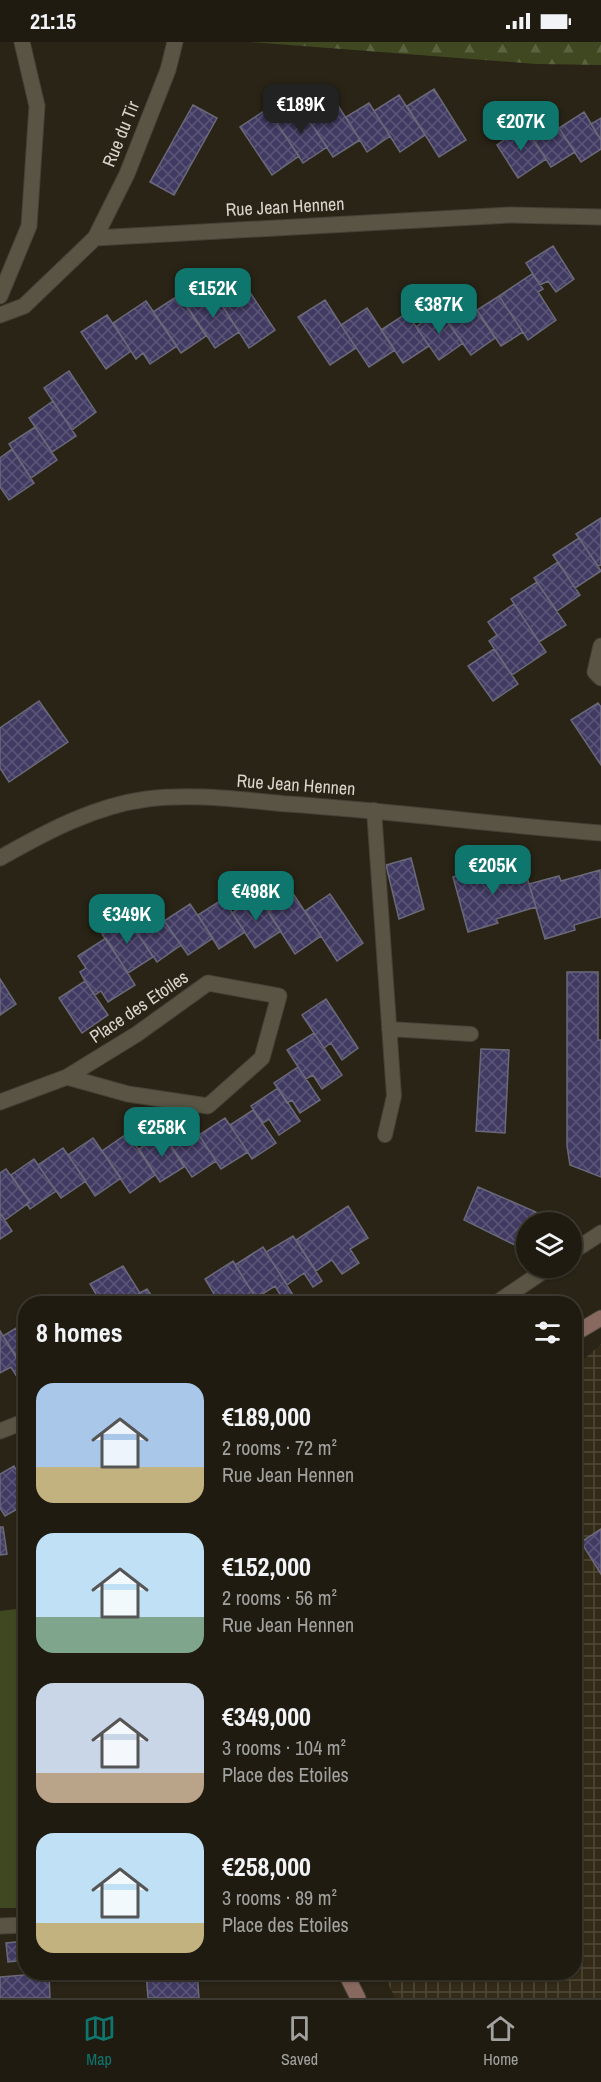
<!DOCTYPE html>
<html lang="en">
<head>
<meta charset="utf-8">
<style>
	:root { --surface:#1f1b10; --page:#2c281e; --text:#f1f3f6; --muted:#a1a19f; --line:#3c3930; --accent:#0f766e }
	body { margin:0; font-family:"Archivo Narrow",sans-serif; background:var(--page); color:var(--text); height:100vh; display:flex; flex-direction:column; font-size:22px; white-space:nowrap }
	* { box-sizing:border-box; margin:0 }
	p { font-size:20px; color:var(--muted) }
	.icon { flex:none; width:33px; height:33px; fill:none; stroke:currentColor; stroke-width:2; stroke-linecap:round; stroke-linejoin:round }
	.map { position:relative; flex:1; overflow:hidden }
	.drawer { position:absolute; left:18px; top:1254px; width:564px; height:684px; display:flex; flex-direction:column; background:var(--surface); border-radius:24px; box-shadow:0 2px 4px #0004,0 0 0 2px var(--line) }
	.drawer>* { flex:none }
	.fabs { position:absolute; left:516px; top:1170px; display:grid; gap:12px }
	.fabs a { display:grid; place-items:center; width:66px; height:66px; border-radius:50%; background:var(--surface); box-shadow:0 2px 4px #0004,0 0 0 2px var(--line); font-size:30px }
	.price { position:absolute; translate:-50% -51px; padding:0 14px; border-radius:12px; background:var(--accent); color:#fff; font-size:20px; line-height:39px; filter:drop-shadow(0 2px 3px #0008) }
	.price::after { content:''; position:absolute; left:50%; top:36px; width:18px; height:14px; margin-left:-9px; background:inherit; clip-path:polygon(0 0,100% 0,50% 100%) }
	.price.on { background:#222; color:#fff }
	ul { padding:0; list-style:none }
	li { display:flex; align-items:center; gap:18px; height:150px; padding:0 18px }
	li span { display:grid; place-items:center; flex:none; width:168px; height:120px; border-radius:18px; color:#555 }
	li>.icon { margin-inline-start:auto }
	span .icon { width:72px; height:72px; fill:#fffc; stroke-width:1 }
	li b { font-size:26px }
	h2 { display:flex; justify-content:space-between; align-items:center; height:72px; padding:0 18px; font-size:26px }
	.status { display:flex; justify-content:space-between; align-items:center; height:42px; padding:0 30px; background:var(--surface); direction:ltr }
	.status svg { height:16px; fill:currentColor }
	.dock { display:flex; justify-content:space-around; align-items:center; height:84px; border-top:2px solid var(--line); background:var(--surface); font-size:16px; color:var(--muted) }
	.dock a { display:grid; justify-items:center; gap:3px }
	.dock .on { color:var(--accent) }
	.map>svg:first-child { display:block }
	.industrial { fill:url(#industrial-grid) }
	.green { fill:#404821 }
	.forest { fill:url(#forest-firs) }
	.building { fill:url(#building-cross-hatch); stroke:#6b6979; stroke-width:1.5 }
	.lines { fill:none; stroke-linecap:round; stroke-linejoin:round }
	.service-casing { stroke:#464137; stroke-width:16 }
	.minor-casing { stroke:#464137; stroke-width:17 }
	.secondary-casing { stroke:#464137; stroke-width:17 }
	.service { stroke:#5a5444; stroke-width:14 }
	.minor { stroke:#5a5444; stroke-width:15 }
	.secondary { stroke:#886960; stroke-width:15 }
	.labels { text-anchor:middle; stroke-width:4.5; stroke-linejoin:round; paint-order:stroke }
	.street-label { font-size:18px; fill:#d9d5cc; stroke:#292416 }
</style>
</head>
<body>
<div class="status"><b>21:15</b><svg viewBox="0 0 49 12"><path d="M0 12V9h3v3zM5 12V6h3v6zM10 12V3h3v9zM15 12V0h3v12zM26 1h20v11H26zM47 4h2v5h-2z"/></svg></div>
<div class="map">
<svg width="601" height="1956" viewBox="0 0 601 1956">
	<defs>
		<pattern id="industrial-grid" width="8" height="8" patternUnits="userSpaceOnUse" patternTransform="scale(1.5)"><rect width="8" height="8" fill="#332b18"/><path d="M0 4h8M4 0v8" fill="none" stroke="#504938"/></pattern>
		<pattern id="forest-firs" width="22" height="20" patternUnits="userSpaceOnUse" patternTransform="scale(1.5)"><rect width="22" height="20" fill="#404821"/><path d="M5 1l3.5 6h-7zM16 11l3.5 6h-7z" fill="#5b6240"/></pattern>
		<pattern id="building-cross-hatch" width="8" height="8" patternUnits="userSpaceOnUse" patternTransform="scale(1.5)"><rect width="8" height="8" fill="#413b63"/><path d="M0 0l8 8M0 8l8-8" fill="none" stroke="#5c5678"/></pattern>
	</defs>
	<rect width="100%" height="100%" fill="#292416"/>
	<path class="industrial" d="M601,1302V1956H395L383,1931L574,1930V1326Z"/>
	<path class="green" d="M25,1566V1866H0V1569Z"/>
	<path class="forest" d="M250,0H601V23L536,22Z"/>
	<path class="building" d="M434,47L466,98L439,115L407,64Z
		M399,53L425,93L400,110L374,69Z
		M369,61L390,94L367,110L346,75Z
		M337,62L360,98L333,115L310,80Z
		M193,63L217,76L174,153L150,140Z
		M299,64L327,105L303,121L276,80Z
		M267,67L299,114L272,133L240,85Z
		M584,70L601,98V107L581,120L559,86Z
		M601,76V98L591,82Z
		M553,77L575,110L551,125L530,92Z
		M524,84L546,117L518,136L497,103Z
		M553,204L574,237L556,250L548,239L540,243L526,221Z
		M532,232L543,247L538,250L556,278L528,298L499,254Z
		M247,246L275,288L249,306L222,263Z
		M212,248L239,290L215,306L187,264Z
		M179,253L206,294L181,311L153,270Z
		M499,254L523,290L501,304L477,268Z
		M325,258L356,306L330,323L298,275Z
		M146,259L177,304L150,322L143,311L136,317L113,281Z
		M474,264L495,296L471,313L448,281Z
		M367,266L395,308L369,325L341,283Z
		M439,268L463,301L439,318L416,285Z
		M407,271L429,304L403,321L381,288Z
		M107,273L131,309L106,327L81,290Z
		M69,329L96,370L72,388L44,346Z
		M53,359L76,394L52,410L29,376Z
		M35,385L57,418L31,436L9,402Z
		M12,407L34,441L9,458L0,445V416Z
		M601,476V523L598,524L576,492Z
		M579,496L601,529L575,546L553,513Z
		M558,520L580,553L557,569L534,536Z
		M537,540L566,583L539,600L511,557Z
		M514,562L546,610L512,633L489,599L497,593L488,580Z
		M494,607L518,642L493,659L468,624Z
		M39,659L68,700L9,740L0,726V686Z
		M598,661L601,665V723L571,678Z
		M411,816L424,867L399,877L386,823Z
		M523,822L536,865L496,877L498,881L468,890L453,835L481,826L483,833Z
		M600,828L601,875L574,883L575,888L545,897L529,842L559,834L561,839Z
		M330,852L363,901L337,919L305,869Z
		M294,853L321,894L295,912L268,870Z
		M258,854L281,889L255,906L232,871Z
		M223,857L245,890L219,907L198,873Z
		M190,862L213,896L188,913L164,879Z
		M157,868L181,903L157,920L133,885Z
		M127,875L153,915L128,931L102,892Z
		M106,896L135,943L108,960L101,949L95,953L85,939L80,930L86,926L78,914Z
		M567,930H598V998H601V1135L570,1123L567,1104Z
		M0,937L16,962L0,973Z
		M85,939L108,973L82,991L59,956Z
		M326,957L358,1006L342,1018L331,1001L324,1006L302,973Z
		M314,991L342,1033L322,1047L313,1033L306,1037L287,1008Z
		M481,1007L509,1008L505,1091L476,1089Z
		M298,1025L320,1058L300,1071L292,1058L287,1061L274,1041Z
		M278,1046L300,1079L279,1093L269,1077L263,1081L251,1064Z
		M253,1068L276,1101L252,1117L230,1083Z
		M225,1076L248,1110L221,1127L199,1093Z
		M194,1086L216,1119L192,1135L170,1102Z
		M128,1091L155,1133L130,1151L102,1109Z
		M163,1091L184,1125L160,1140L139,1107Z
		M93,1096L121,1136L95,1154L68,1113Z
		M63,1106L86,1139L61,1156L38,1123Z
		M34,1117L56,1149L30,1167L27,1162L30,1160L11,1133Z
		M6,1127L30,1160L5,1178L0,1171V1131Z
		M478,1145L536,1170L531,1180H526V1189L519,1205L464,1178Z
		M348,1164L368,1196L350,1207L359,1221L342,1232L332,1218L316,1229L296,1198Z
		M0,1171L12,1189L0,1197Z
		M293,1194L322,1239L313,1245L304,1231L287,1243L266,1210Z
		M263,1205L293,1253L284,1259L275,1244L256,1256L235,1223Z
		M233,1219L254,1253L242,1262H220L205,1237Z
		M123,1224L140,1251L122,1262H102L90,1242Z
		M147,1247L157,1262H122L140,1251Z
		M26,1280V1325L23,1327L3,1294Z
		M0,1289L26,1330V1335L19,1338L11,1325L0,1331Z
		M14,1424L26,1446V1462L5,1474L0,1466V1432Z
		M0,1485H3L7,1512L0,1513Z
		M601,1487V1532L581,1500Z
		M26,1899V1918L8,1920L6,1901Z
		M146,1930H197L199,1956H148Z
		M49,1931L50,1956H0V1935Z"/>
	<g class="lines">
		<defs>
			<path id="service" d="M374,768L394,1054L385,1093
				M389,987L471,992"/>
			<path id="minor" d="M95,196L510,173L601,175
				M0,254L29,184L37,64L22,0
				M0,273L24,264L95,196L127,132L168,28L175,0
				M601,604L595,630L601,636
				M0,816C46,790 94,764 147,757C193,751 242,758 288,762C393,769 497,783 601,791
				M0,1060L67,1035L137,992L208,941L279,954L262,1016L208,1064L128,1052L67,1035
				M572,1210L601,1191
				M495,1262L548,1226
				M0,1389L26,1379
				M0,1884L26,1883"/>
			<path id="secondary" d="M574,1292L601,1276
				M345,1930L358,1956"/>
		</defs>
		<use href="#service" class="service-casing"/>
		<use href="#minor" class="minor-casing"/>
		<use href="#secondary" class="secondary-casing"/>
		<use href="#service" class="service"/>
		<use href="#minor" class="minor"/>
		<use href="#secondary" class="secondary"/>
	</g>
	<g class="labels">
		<g class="street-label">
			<text transform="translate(121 92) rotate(-68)" y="6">Rue du Tir</text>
			<text transform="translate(285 165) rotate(-3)" y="6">Rue Jean Hennen</text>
			<text transform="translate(296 743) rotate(4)" y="6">Rue Jean Hennen</text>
			<text transform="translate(139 965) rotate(-34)" y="6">Place des Etoiles</text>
		</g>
	</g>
</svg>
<div class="fabs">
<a><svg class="icon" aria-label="layers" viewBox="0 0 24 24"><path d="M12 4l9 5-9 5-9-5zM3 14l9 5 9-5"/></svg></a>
</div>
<b class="price on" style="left:301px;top:93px">€189K</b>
<b class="price" style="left:521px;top:110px">€207K</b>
<b class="price" style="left:213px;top:277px">€152K</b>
<b class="price" style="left:439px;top:293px">€387K</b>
<b class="price" style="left:493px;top:854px">€205K</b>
<b class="price" style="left:256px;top:880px">€498K</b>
<b class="price" style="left:127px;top:903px">€349K</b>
<b class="price" style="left:162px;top:1116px">€258K</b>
<section class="drawer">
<h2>8 homes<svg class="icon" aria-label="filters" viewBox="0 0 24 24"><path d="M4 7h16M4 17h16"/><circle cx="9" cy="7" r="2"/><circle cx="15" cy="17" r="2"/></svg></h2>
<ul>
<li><span style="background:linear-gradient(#a9c7e8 70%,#c2b280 0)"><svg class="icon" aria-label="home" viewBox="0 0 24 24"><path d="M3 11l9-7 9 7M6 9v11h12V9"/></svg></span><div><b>€189,000</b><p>2 rooms · 72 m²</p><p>Rue Jean Hennen</p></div></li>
<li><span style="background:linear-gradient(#bfe0f5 70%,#7fa58c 0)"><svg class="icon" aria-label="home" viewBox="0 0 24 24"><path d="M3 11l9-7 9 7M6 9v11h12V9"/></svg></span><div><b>€152,000</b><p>2 rooms · 56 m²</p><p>Rue Jean Hennen</p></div></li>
<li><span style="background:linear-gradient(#c9d6e8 75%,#b9a48a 0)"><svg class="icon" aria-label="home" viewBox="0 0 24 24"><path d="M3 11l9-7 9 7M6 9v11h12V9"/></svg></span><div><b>€349,000</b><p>3 rooms · 104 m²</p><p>Place des Etoiles</p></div></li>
<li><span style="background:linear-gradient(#bfe0f5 75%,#c2b280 0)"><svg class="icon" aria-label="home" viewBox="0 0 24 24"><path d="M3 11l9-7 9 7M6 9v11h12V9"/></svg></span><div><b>€258,000</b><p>3 rooms · 89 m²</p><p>Place des Etoiles</p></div></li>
</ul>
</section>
</div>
<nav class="dock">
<a class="on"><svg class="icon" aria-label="map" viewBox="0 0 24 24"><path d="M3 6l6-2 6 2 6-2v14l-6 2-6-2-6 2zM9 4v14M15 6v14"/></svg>Map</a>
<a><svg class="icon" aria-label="saved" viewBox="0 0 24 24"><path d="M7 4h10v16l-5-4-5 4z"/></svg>Saved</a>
<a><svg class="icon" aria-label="home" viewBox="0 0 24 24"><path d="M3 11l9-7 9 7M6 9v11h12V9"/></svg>Home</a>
</nav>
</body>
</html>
